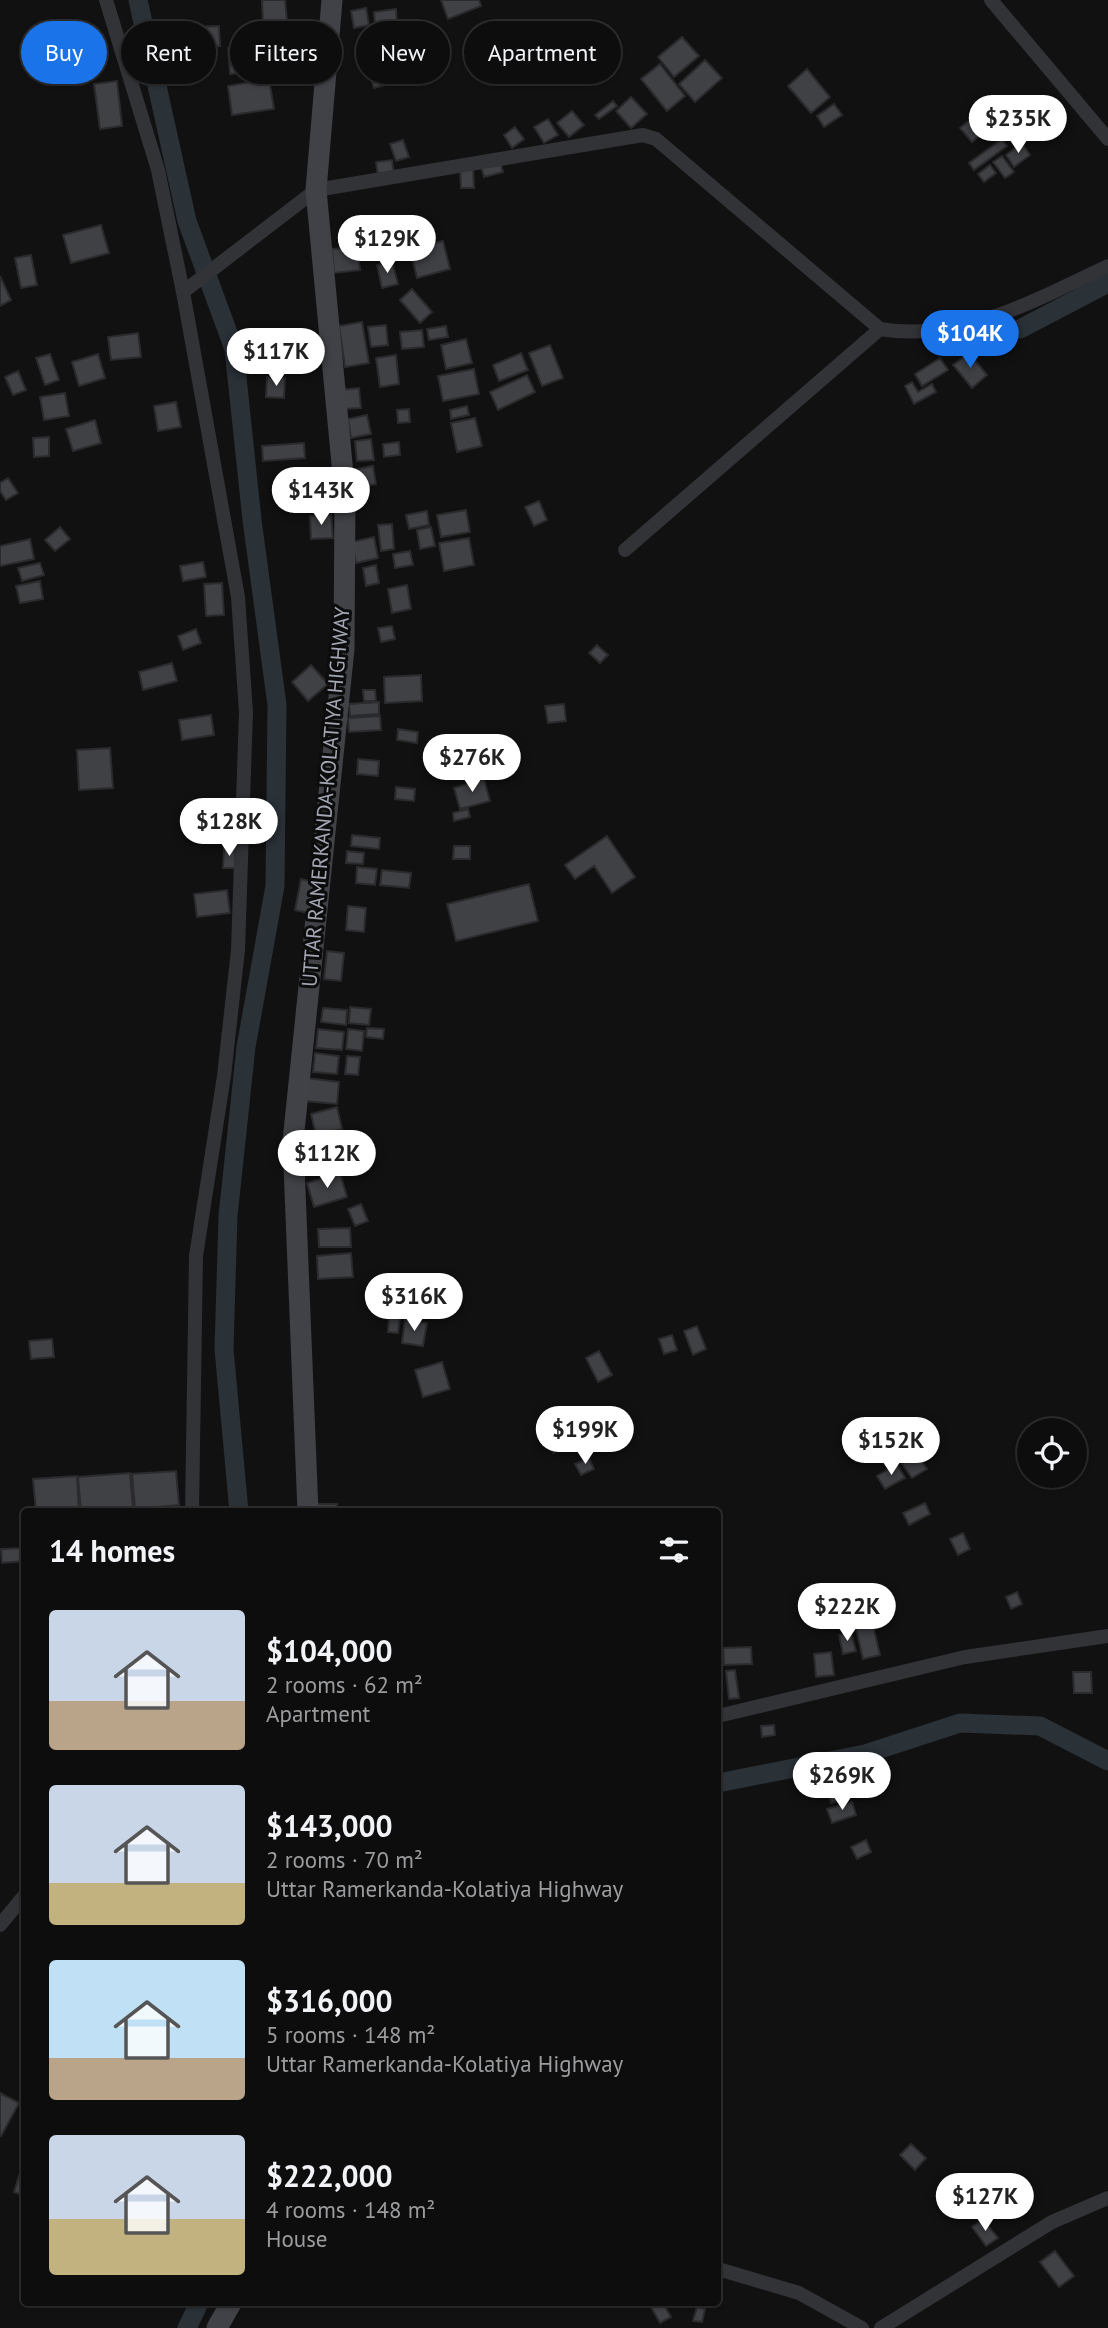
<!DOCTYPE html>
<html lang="en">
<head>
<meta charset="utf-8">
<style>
	:root { --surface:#0d0d0e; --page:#1b1b1c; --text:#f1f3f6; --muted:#9a9c9e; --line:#2d2d2e; --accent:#1a73e8 }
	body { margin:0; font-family:"PT Sans",sans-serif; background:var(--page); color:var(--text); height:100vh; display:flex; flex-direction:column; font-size:26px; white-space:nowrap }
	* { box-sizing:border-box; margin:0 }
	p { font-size:23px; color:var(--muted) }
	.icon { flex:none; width:38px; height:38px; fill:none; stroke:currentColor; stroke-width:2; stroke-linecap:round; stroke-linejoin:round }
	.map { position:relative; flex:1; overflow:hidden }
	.drawer { position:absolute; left:21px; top:1508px; width:700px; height:798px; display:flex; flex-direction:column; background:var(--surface); border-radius:7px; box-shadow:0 2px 5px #0004,0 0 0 2px var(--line) }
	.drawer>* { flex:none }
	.guide { position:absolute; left:21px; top:21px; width:700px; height:63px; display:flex; gap:14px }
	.tools { position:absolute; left:1017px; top:1418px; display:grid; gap:14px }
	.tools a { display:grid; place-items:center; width:70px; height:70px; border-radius:50%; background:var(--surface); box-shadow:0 2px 5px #0004,0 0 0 2px var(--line); font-size:35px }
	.price { position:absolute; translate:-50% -60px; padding:0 16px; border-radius:24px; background:#fff; color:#222; font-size:23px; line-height:46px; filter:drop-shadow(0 2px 4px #0008) }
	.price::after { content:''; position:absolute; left:50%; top:42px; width:21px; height:16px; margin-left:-10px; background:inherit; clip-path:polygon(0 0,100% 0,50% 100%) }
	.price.selected { background:var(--accent); color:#fff }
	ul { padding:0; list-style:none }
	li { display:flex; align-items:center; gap:21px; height:175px; padding:0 28px }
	li span { display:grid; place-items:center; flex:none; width:196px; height:140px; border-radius:7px; color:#555 }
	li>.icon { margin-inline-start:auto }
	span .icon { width:84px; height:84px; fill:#fffc; stroke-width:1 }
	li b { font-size:30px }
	h2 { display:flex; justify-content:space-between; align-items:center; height:84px; padding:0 28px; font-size:30px }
	.tag { padding:0 24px; border-radius:32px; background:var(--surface); box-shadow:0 2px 5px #0004,0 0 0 2px var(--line); font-size:24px; line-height:63px }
	.tag.selected { background:var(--accent); color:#fff }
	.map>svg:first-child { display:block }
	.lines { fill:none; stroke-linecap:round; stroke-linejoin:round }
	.canal { stroke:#2a3137; stroke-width:19 }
	.building { fill:#404145; stroke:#2b2b2e; stroke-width:2 }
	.street { stroke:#323337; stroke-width:14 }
	.secondary { stroke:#404247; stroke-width:21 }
	.labels { text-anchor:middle; stroke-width:6; stroke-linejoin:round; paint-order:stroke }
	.street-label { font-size:21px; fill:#a3a7b3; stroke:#0c0c0d }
</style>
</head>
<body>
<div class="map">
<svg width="1108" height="2328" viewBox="0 0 1108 2328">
	<rect width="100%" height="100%" fill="#111112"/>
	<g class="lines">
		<path class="canal" d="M138,0L187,221L234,349L252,520L277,705L275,886L246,1047L228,1216L224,1349L239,1512
			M1020,329L1108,283
			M718,1783L865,1754L960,1723L1040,1726L1108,1761
			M187,2328L199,2303"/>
	</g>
	<path class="building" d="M262,0H285L287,21L263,23Z
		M441,0H479L481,6L448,19Z
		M366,8L369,25L354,28L351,11Z
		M396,9L397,23L375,25L374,12Z
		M219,26L220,46L194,47L193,27Z
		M394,27L397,40L378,43L375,30Z
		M416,36L433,54L417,69L400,50Z
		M682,37L699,56L674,77L658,57Z
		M44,45L51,69L29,75L22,51Z
		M257,46L259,72L230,74L228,48Z
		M392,47L397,62L379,68L374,54Z
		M705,60L722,78L695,102L679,84Z
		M407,63L410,74L393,79L390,69Z
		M660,64L685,96L667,111L641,79Z
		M807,69L830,97L811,113L788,86Z
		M385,75L388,84L374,88L371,79Z
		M269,79L274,109L232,115L228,86Z
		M117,81L122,126L100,129L94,84Z
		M631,97L647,114L631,128L616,111Z
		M613,101L617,106L599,119L595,115Z
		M834,104L842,115L824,127L817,116Z
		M990,104L1001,117L972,142L960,128Z
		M572,111L584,125L569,137L557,123Z
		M548,119L558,135L544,143L534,127Z
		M515,127L524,139L512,148L504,135Z
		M1002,139L1007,146L974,170L969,163Z
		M403,140L409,157L396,161L390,144Z
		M1022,143L1030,155L1014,167L1006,155Z
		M1002,156L1014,172L1005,178L993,162Z
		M392,160L394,174L378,176L376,162Z
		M500,161L503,172L484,177L481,166Z
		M990,165L996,173L984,182L978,174Z
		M473,166L474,188H461L460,167Z
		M101,225L109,253L71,263L63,235Z
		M443,241L450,269L417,278L410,249Z
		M357,247L360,270L334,273L332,249Z
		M31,255L37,285L21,288L15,258Z
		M392,261L398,284L382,288L377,265Z
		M0,276L11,300L0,306Z
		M412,289L432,312L420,323L400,300Z
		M362,322L369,363L345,367L339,326Z
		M386,325L388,345L371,347L368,327Z
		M446,326L448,337L429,340L427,329Z
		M422,330L424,347L402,349L400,332Z
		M138,333L141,357L111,360L108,337Z
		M466,339L472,363L446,369L441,345Z
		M550,345L563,378L542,386L529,353Z
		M521,353L528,370L499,381L493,365Z
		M969,353L987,375L972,388L953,365Z
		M50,354L59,380L45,385L36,358Z
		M98,354L105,378L79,386L72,362Z
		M396,355L399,384L380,387L376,358Z
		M940,358L948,370L922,386L915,374Z
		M474,369L479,394L443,401L438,376Z
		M18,371L26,390L13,395L5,377Z
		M527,375L535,392L498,410L490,392Z
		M267,377L285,378L284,398L266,397Z
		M912,382L918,392L932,384L936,392L914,404L905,386Z
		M359,388L361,408L343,409L341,390Z
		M65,393L69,416L44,420L40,397Z
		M176,402L181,427L158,431L154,406Z
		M467,406L469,415L451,419L450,410Z
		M409,409L410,422L398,423L397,410Z
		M367,415L371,434L351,438L348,419Z
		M475,418L482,446L457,452L451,423Z
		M95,420L101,443L73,451L66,429Z
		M49,437V456L34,457L33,438Z
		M371,439L374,460L357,461L355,441Z
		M399,442L400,455L384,457L383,444Z
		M304,443L305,458L263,461L262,446Z
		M373,466L376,484L355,488L352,470Z
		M8,478L18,493L6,500L0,491V483Z
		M539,501L547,520L534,526L525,507Z
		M466,510L470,532L441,537L437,515Z
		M427,511L429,525L409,529L406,515Z
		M331,515L333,538L311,539L310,516Z
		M392,524L394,549L381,551L378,525Z
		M60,527L70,539L55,551L45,540Z
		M431,527L435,546L420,549L417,530Z
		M374,537L378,558L356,563L352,542Z
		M469,538L474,565L444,571L439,543Z
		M30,539L34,559L0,566V546Z
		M410,551L413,565L395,568L393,554Z
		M203,562L206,577L183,581L180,566Z
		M40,563L44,575L22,581L18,568Z
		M376,565L379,583L366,586L363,568Z
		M40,581L43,599L20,603L16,586Z
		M222,583L224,615L206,616L204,584Z
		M407,585L411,609L392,613L388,589Z
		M392,626L395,639L381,642L378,628Z
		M196,629L201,643L183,650L178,636Z
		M597,645L608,655L600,663L589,653Z
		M172,663L177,681L143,690L139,672Z
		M311,665L328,684L308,701L292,682Z
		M421,675L422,701L385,703L384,677Z
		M363,690H375L376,701H364Z
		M379,702V714L350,716L349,704Z
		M564,704L566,721L548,723L545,706Z
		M211,715L214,735L182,740L179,720Z
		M380,716L381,730L349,732L348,718Z
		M398,729L418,732L417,743L397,740Z
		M110,748L113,788L79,790L77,750Z
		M358,759L379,761L378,776L357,774Z
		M484,779L490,801L460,809L454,788Z
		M396,787L415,789L414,801L395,799Z
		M468,809L470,817L454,821L453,813Z
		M218,812L230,814L228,833L216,831Z
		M352,835L380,838L379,849L351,846Z
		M607,836L635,877L612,893L594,866L575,879L565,865Z
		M454,846H470V859H453Z
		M224,848L235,849V868H223Z
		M347,851L364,853L363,864L346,863Z
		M357,867L377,869L375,885L356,883Z
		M382,870L411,873L409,888L380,885Z
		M301,879L314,882L308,913L295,910Z
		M529,884L538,921L456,941L447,904Z
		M227,890L230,913L197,917L194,894Z
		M348,906L366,908L364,932L346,930Z
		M327,951L344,953L341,981L324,979Z
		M350,1007L371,1009L369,1025L349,1023Z
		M323,1008L347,1010L346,1025L321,1022Z
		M367,1028L384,1029L383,1039L366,1037Z
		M318,1029L344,1032L342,1050L316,1048Z
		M348,1029L364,1031L362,1051L346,1049Z
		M315,1053L339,1056L337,1074L313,1072Z
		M347,1056L360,1057L358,1075L345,1074Z
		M306,1078L339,1082L337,1104L304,1101Z
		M337,1107L342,1129L316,1135L311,1114Z
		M356,1136L371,1138L369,1153L354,1151Z
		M331,1156L335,1166L315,1173L312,1162Z
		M340,1173L347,1197L314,1207L307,1183Z
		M361,1204L368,1221L355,1226L348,1209Z
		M350,1228L351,1247H319L318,1229Z
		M351,1253L353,1277L318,1279L317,1256Z
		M389,1317L400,1318L398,1333L388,1332Z
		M405,1320L427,1323L423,1346L402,1343Z
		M697,1326L706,1349L693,1355L684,1331Z
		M672,1335L677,1350L664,1354L659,1339Z
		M52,1339L54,1357L31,1359L29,1341Z
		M599,1351L612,1375L598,1382L586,1358Z
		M442,1362L450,1389L423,1397L415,1370Z
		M564,1409L578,1443L553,1453L540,1419Z
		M591,1424L600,1444L588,1449L579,1430Z
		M917,1454L927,1469L912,1478L902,1464Z
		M589,1458L594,1469L581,1475L575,1464Z
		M897,1464L905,1478L885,1489L877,1476Z
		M176,1471L179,1505L135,1509L132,1474Z
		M130,1473L133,1508L81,1512L78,1477Z
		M77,1476L79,1512H36L33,1479Z
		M925,1503L930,1514L909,1525L903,1513Z
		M317,1504H337V1512H317Z
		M963,1533L970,1549L958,1555L950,1539Z
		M24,1548V1561L2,1563L1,1549Z
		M1017,1592L1022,1604L1011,1609L1006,1597Z
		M872,1621L880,1655L863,1659L855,1624Z
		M851,1633L856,1651L843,1654L839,1635Z
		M751,1647L752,1664L724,1665L723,1648Z
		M831,1652L834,1675L816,1677L814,1654Z
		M735,1670L739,1698L729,1699L726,1671Z
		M1073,1672H1091L1092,1693H1074Z
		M774,1725L775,1735L762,1737L761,1726Z
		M839,1788L842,1800L831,1803L828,1792Z
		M852,1802L856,1815L832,1823L827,1809Z
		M866,1840L871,1852L857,1859L851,1847Z
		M0,2093L19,2103L1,2136L0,2135Z
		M911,2144L926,2158L915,2170L900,2155Z
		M23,2163L24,2164V2196L14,2192Z
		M1005,2197L1012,2214L1002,2218L995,2201Z
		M983,2219L998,2238L986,2246L972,2227Z
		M1055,2251L1074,2276L1059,2287L1040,2262Z
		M658,2303H663L671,2317L660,2323L651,2307Z
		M697,2307L705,2309L702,2322L693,2321Z"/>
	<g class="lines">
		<path class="street" d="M106,0L158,170L183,292
			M991,0L1108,139
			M625,550L880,329
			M192,1512L196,1256L224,1076L238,950L246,712L238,597L183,292L316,190L643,135L656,139L880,329C961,343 1037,299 1108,266
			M718,1716L965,1657L1108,1636
			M0,1925L24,1896
			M718,2269L799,2293L862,2328
			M881,2328L1052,2222L1108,2198"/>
		<path class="secondary" d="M308,1512L293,1141L344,649L345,495L316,190L332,0
			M217,2328L231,2303"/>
	</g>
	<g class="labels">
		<g class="street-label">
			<text transform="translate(326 797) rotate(-85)" y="7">UTTAR RAMERKANDA-KOLATIYA HIGHWAY</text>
		</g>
	</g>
</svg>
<div class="tools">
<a><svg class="icon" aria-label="locate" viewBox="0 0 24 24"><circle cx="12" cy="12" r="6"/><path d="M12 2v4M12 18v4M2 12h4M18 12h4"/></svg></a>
</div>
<b class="price" style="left:1018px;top:155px">$235K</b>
<b class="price" style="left:387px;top:275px">$129K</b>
<b class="price selected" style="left:970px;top:370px">$104K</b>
<b class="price" style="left:276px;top:388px">$117K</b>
<b class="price" style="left:321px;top:527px">$143K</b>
<b class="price" style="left:472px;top:794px">$276K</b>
<b class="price" style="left:229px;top:858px">$128K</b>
<b class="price" style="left:327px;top:1190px">$112K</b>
<b class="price" style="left:414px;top:1333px">$316K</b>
<b class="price" style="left:585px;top:1466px">$199K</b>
<b class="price" style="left:891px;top:1477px">$152K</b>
<b class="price" style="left:847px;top:1643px">$222K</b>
<b class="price" style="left:842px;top:1812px">$269K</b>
<b class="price" style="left:985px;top:2233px">$127K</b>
<div class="guide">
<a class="tag selected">Buy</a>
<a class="tag">Rent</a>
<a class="tag">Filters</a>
<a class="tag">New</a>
<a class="tag">Apartment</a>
</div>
<section class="drawer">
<h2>14 homes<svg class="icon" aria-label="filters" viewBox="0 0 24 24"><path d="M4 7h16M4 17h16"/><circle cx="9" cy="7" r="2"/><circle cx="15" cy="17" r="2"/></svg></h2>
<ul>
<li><span style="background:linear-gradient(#c9d6e8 65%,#b9a48a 0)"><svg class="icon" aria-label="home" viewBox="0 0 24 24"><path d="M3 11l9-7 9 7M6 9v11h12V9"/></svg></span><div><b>$104,000</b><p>2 rooms · 62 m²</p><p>Apartment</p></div></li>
<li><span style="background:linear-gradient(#c9d6e8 70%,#c2b280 0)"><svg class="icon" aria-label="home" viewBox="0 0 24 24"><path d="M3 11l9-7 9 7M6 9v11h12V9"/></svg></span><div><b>$143,000</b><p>2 rooms · 70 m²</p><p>Uttar Ramerkanda-Kolatiya Highway</p></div></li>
<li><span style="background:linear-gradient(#bfe0f5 70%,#b9a48a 0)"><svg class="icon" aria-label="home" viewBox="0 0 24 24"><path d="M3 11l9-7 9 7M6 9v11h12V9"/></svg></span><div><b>$316,000</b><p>5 rooms · 148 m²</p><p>Uttar Ramerkanda-Kolatiya Highway</p></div></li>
<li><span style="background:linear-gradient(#c9d6e8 60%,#c2b280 0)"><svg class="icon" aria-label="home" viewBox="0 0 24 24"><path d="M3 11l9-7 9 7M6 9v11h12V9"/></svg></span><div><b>$222,000</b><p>4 rooms · 148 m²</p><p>House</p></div></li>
</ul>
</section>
</div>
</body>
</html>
